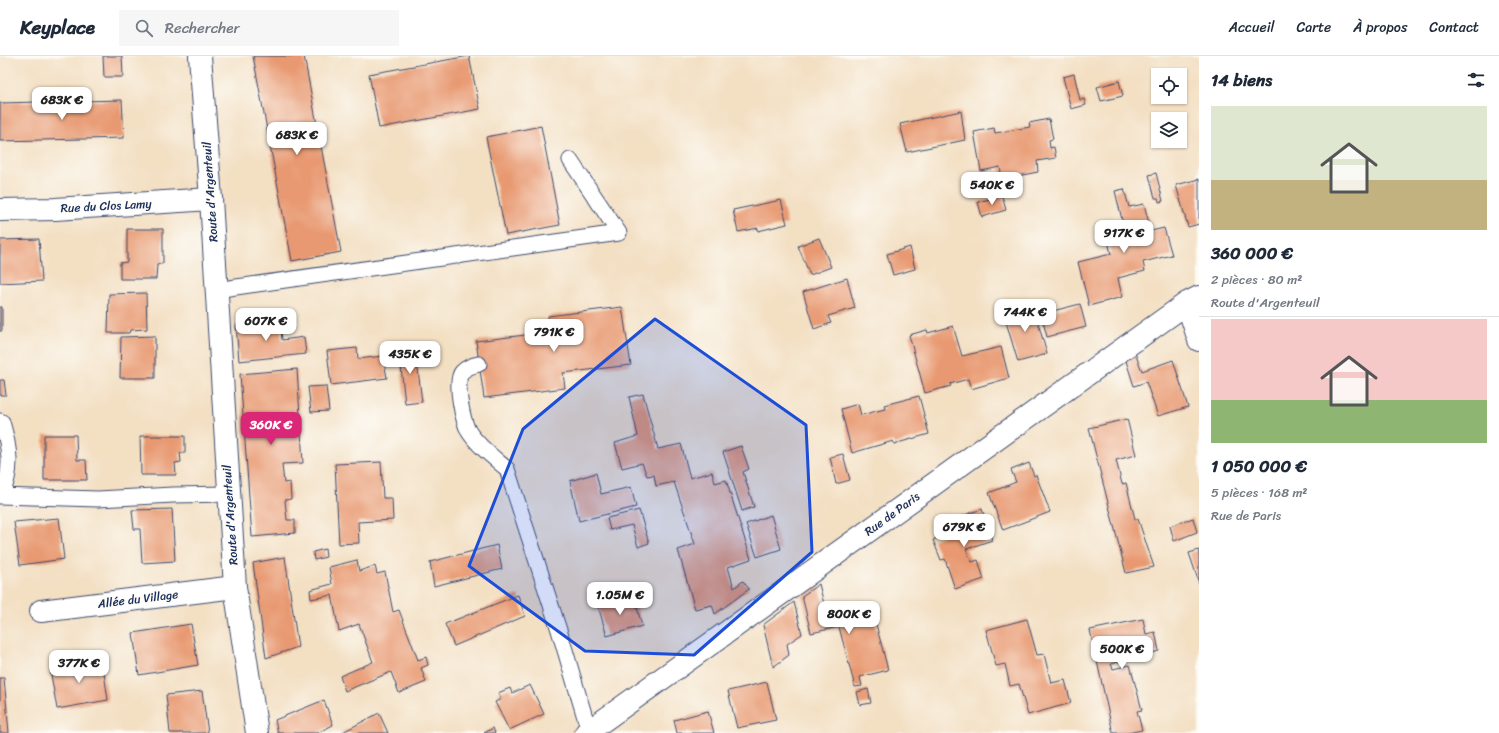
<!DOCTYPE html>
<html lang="fr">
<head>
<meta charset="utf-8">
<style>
	:root { --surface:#fff; --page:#f6f6f7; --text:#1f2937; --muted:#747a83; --line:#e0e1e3; --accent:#db2777 }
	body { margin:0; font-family:Sriracha,sans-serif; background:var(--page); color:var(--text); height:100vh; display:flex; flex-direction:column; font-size:15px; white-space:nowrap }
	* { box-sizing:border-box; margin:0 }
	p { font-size:13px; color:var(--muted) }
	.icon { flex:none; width:22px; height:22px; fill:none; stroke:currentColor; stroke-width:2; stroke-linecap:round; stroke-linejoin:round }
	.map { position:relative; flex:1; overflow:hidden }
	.drawer { display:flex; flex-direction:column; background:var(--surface); width:300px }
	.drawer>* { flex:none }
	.fabs { position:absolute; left:1151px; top:12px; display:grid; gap:8px }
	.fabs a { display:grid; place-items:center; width:36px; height:36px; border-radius:0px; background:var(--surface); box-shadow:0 1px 3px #0004; font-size:20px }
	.price { position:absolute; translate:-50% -34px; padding:0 9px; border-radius:8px; background:#fff; color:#222; font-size:13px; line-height:26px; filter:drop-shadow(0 1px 2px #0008) }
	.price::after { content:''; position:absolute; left:50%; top:24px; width:12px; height:9px; margin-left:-6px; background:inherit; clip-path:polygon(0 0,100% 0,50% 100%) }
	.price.active { background:var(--accent); color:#fff }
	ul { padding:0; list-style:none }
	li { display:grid; align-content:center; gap:8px; height:212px; padding:0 12px }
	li+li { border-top:1px solid var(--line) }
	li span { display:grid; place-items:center; height:124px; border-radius:0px; color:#555 }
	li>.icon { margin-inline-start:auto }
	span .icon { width:72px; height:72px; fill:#fffc; stroke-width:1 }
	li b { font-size:17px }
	h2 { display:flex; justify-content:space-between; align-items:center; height:48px; padding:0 12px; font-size:17px }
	header { display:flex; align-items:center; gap:24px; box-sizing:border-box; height:56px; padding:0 20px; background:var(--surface); border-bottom:1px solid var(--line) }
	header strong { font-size:19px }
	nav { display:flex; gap:22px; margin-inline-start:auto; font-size:14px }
	.search { width:280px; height:36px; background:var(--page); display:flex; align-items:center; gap:10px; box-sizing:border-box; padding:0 14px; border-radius:0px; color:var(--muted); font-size:15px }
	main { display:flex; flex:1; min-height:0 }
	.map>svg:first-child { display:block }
	.building { fill:#e89971 }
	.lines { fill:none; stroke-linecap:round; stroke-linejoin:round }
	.lane-casing { stroke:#3b496d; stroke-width:17 }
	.street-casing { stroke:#3b496d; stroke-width:24 }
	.secondary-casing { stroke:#3b496d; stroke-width:24 }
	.lane { stroke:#fff; stroke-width:15 }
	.street { stroke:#fff; stroke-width:22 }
	.secondary { stroke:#fff; stroke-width:22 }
	.marked { fill:#1d4ed8; fill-opacity:0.2; stroke:#1d4ed8; stroke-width:3; stroke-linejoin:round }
	.labels { text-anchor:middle; stroke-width:3; stroke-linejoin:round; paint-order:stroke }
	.street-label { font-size:12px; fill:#1b2f5e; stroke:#fdfcf7 }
</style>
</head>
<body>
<header>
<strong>Keyplace</strong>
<div class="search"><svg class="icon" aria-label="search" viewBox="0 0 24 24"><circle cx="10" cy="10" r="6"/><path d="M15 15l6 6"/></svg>Rechercher</div>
<nav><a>Accueil</a><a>Carte</a><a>À propos</a><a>Contact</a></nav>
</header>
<main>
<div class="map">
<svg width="1199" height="677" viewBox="0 0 1199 677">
	<rect width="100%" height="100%" fill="#fdfcf7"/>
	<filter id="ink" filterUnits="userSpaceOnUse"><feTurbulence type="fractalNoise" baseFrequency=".025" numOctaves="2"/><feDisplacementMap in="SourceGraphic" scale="8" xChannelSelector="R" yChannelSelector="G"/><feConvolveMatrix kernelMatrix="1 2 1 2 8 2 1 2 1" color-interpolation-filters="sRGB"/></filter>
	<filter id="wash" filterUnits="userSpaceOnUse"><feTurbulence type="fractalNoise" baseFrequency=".012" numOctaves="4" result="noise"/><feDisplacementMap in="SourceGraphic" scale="16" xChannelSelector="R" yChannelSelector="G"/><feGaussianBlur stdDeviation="0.9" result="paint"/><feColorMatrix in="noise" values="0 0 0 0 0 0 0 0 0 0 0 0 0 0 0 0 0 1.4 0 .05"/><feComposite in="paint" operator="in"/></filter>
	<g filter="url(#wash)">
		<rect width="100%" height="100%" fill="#f3dfc2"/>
		<g id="blocks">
			<path class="building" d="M103,0H122L123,21H104Z
				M253,0H304L341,196L292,205Z
				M469,0L480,53L379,72L369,18Z
				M1074,18L1080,44L1084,43L1086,49L1071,53L1063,21Z
				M1119,25L1123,40L1101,45L1097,31Z
				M122,44L124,82L0,85V47Z
				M961,55L965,84L907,96L900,68Z
				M1049,63L1053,83L1049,84L1050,92L1054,91L1056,102L1037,105L1038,116L1002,123L1000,111L981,115L974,76L994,72L995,77L1030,71L1029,67Z
				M541,70L560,169L506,179L486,81Z
				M1156,117L1163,145L1159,146L1158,142H1155L1149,119Z
				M1199,123V168L1188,171L1176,129Z
				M1124,133L1129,151L1144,148L1151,175L1164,172L1172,199L1143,206L1145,215L1118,222L1122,241L1089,250L1078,206L1111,198L1108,185L1126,180L1115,135Z
				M1002,140L1006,154L982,161L978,146Z
				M781,144L787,168L758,175V172L738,176L733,154Z
				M127,173H163V207L157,208L156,223H120V207L127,206Z
				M819,182L831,211L810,219L798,190Z
				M39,183L42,225L0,227V184Z
				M910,191L915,213L893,219L887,198Z
				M847,222L855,252L828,260L831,267L814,273L803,236Z
				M146,237L147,273L130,274L129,277H108L109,238Z
				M1080,248L1086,271L1047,281L1041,258Z
				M1033,249L1047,298L1018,306L1003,256Z
				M0,251H2V275H0Z
				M622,251L631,309L563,317L565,332L484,342L476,285L550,276L548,260Z
				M280,264L282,284L304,281L306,298L239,305L236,269Z
				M953,270L962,300L1001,291L1009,322L971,333L968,323L950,328L951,330L925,337L909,279L927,274L928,277Z
				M155,280V322H120L121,281Z
				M415,289L422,346L405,348L399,291Z
				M357,292L358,303L383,300L387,322L331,329L327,295Z
				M1135,297L1142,315L1173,304L1188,351L1158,360L1146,326L1134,330L1126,305Z
				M297,313L303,407L282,408L284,427L290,426L291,443L285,444L287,464H295V477L252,481L240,318Z
				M0,324H4L6,339H0Z
				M326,330L329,355L311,356L308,331Z
				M643,338L658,393L681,388L690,422L712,416L715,427L726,424L751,503L728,511L734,532L743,525L749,533L715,558L712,549L695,553L678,494L695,488L674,426L656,430L654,419L647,420L642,407L622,412L615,387L638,380L629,341Z
				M919,340L929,378L894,388L893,385L852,397L841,353L858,348L861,359L885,353L884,349Z
				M1127,363L1136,399L1116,404L1122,428L1126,427L1135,463H1138L1154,511L1126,517L1089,372Z
				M44,379H76L77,404H86L87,424H44Z
				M140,380H185V397H180L181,406L175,407L176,419H141Z
				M741,390L749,413L743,416L754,451L742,455L723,396Z
				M843,398L850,424L836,428L830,401Z
				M381,406L383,442H392L393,464L358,466L359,487L339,488L335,408Z
				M1029,407L1034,420L1036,419L1050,456L1003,474L989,437L1016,426L1011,414Z
				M596,417L601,438L631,431L636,451L579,465L570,425Z
				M172,453L175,505L142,507L140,473H134L132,454Z
				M982,453L992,484L966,493L972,506L978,504L984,523L955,533L945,503L941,504L933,484L955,475L951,464Z
				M639,454L649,487L638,491L632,469L610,474L607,462Z
				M771,459L781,493L757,501L746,468Z
				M59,462L64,503L20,509L14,466Z
				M1193,462L1197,476L1174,485L1170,470Z
				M497,489L502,513L434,530L430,506Z
				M325,493L326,501L314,504L313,496Z
				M1199,494V527L1189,497Z
				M285,501L298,591L266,602L253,507Z
				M357,504L359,515L375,510L377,518L385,516L393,556L399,554L418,604L426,601L428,609L421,612L426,626L399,637L391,616L345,635L340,620L373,606L359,568L339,575L332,539L311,543L310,534L332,528L329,511Z
				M819,528L826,556L835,554L837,561L872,553L888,614L860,621L862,630L855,631L839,571L811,577L802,540Z
				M518,539L525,560L454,590L445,568Z
				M634,540L642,570L607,580L598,550Z
				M794,546L802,578L787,588L789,599L773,611L763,569Z
				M1027,563L1037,599L1044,598L1051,627L1065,624L1071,647L1028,659L1019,628L1010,630L1005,608L996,610L986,574Z
				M1143,563L1146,578L1155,576L1159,595L1111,608L1113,613L1130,609L1142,654L1137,655L1142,674L1128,677H1113L1090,574Z
				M191,568L198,609L139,619L133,577Z
				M102,604L108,644L57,653L50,613Z
				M0,622H4L9,677H0Z
				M767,626L776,664L737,672L728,635Z
				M530,629L544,658L509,674L495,646L501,643L498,637L510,632L512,637Z
				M868,633L871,647L860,649L857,636Z
				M202,635L208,677H170L166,639Z
				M324,644L333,669L317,677H278L275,664Z
				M708,655L714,677H677L674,664Z
				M379,657L388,677H341Z
				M493,672L495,677H484Z"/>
		</g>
	</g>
	<g filter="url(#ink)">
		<use href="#blocks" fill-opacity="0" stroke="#3b496d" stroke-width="1"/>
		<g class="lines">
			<defs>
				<path id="lane" d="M215,234L619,177L570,104
					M479,308C473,309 467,311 462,316C454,325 463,366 469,376C479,391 494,402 507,413L559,574L589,675
					M0,365L2,366C10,393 13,414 1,440
					M0,440L98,443L173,439L229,438"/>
				<path id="street" d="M0,154L55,153L211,143
					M1187,247L1199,284
					M41,555L235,531
					M586,677L1187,247L1199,241"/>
				<path id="secondary" d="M200,0L211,143L235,531L257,677"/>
			</defs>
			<use href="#lane" class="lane-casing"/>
			<use href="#street" class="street-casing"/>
			<use href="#secondary" class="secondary-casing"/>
			<use href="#lane" class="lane"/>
			<use href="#street" class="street"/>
			<use href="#secondary" class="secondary"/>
		</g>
	</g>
	<path class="marked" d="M655,263L806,369L812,496L694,599L585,595L469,510L523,373Z"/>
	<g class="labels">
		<g class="street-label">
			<text transform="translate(210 136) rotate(-94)" y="4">Route d'Argenteuil</text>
			<text transform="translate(106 150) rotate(-3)" y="4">Rue du Clos Lamy</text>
			<text transform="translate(892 458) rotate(-36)" y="4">Rue de Paris</text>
			<text transform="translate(230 459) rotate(-94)" y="4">Route d'Argenteuil</text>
			<text transform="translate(138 543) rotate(-7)" y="4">Allée du Village</text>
		</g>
	</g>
</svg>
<div class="fabs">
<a><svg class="icon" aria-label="locate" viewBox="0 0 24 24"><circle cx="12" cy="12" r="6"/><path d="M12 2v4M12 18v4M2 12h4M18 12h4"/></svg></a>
<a><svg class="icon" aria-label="layers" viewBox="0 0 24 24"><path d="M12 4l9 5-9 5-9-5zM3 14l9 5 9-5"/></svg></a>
</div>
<b class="price" style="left:62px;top:65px">683K €</b>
<b class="price" style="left:297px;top:100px">683K €</b>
<b class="price" style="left:992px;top:150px">540K €</b>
<b class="price" style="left:1124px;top:198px">917K €</b>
<b class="price" style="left:1025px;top:277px">744K €</b>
<b class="price" style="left:266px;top:286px">607K €</b>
<b class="price" style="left:554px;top:297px">791K €</b>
<b class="price" style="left:410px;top:319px">435K €</b>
<b class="price active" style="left:271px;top:390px">360K €</b>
<b class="price" style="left:964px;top:492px">679K €</b>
<b class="price" style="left:620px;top:560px">1.05M €</b>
<b class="price" style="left:849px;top:579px">800K €</b>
<b class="price" style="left:1122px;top:614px">500K €</b>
<b class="price" style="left:79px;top:628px">377K €</b>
</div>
<section class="drawer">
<h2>14 biens<svg class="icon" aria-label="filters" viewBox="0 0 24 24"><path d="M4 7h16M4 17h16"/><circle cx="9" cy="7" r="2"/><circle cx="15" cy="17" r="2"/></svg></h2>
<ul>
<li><span style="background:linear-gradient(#dfe7d0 60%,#c2b280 0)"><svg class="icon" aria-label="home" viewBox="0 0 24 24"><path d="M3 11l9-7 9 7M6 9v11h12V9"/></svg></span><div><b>360 000 €</b><p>2 pièces · 80 m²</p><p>Route d'Argenteuil</p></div></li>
<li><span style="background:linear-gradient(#f6c9c9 65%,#8fb573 0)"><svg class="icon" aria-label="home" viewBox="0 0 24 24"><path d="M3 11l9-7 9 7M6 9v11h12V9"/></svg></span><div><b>1 050 000 €</b><p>5 pièces · 168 m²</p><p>Rue de Paris</p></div></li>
</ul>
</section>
</main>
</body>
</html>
